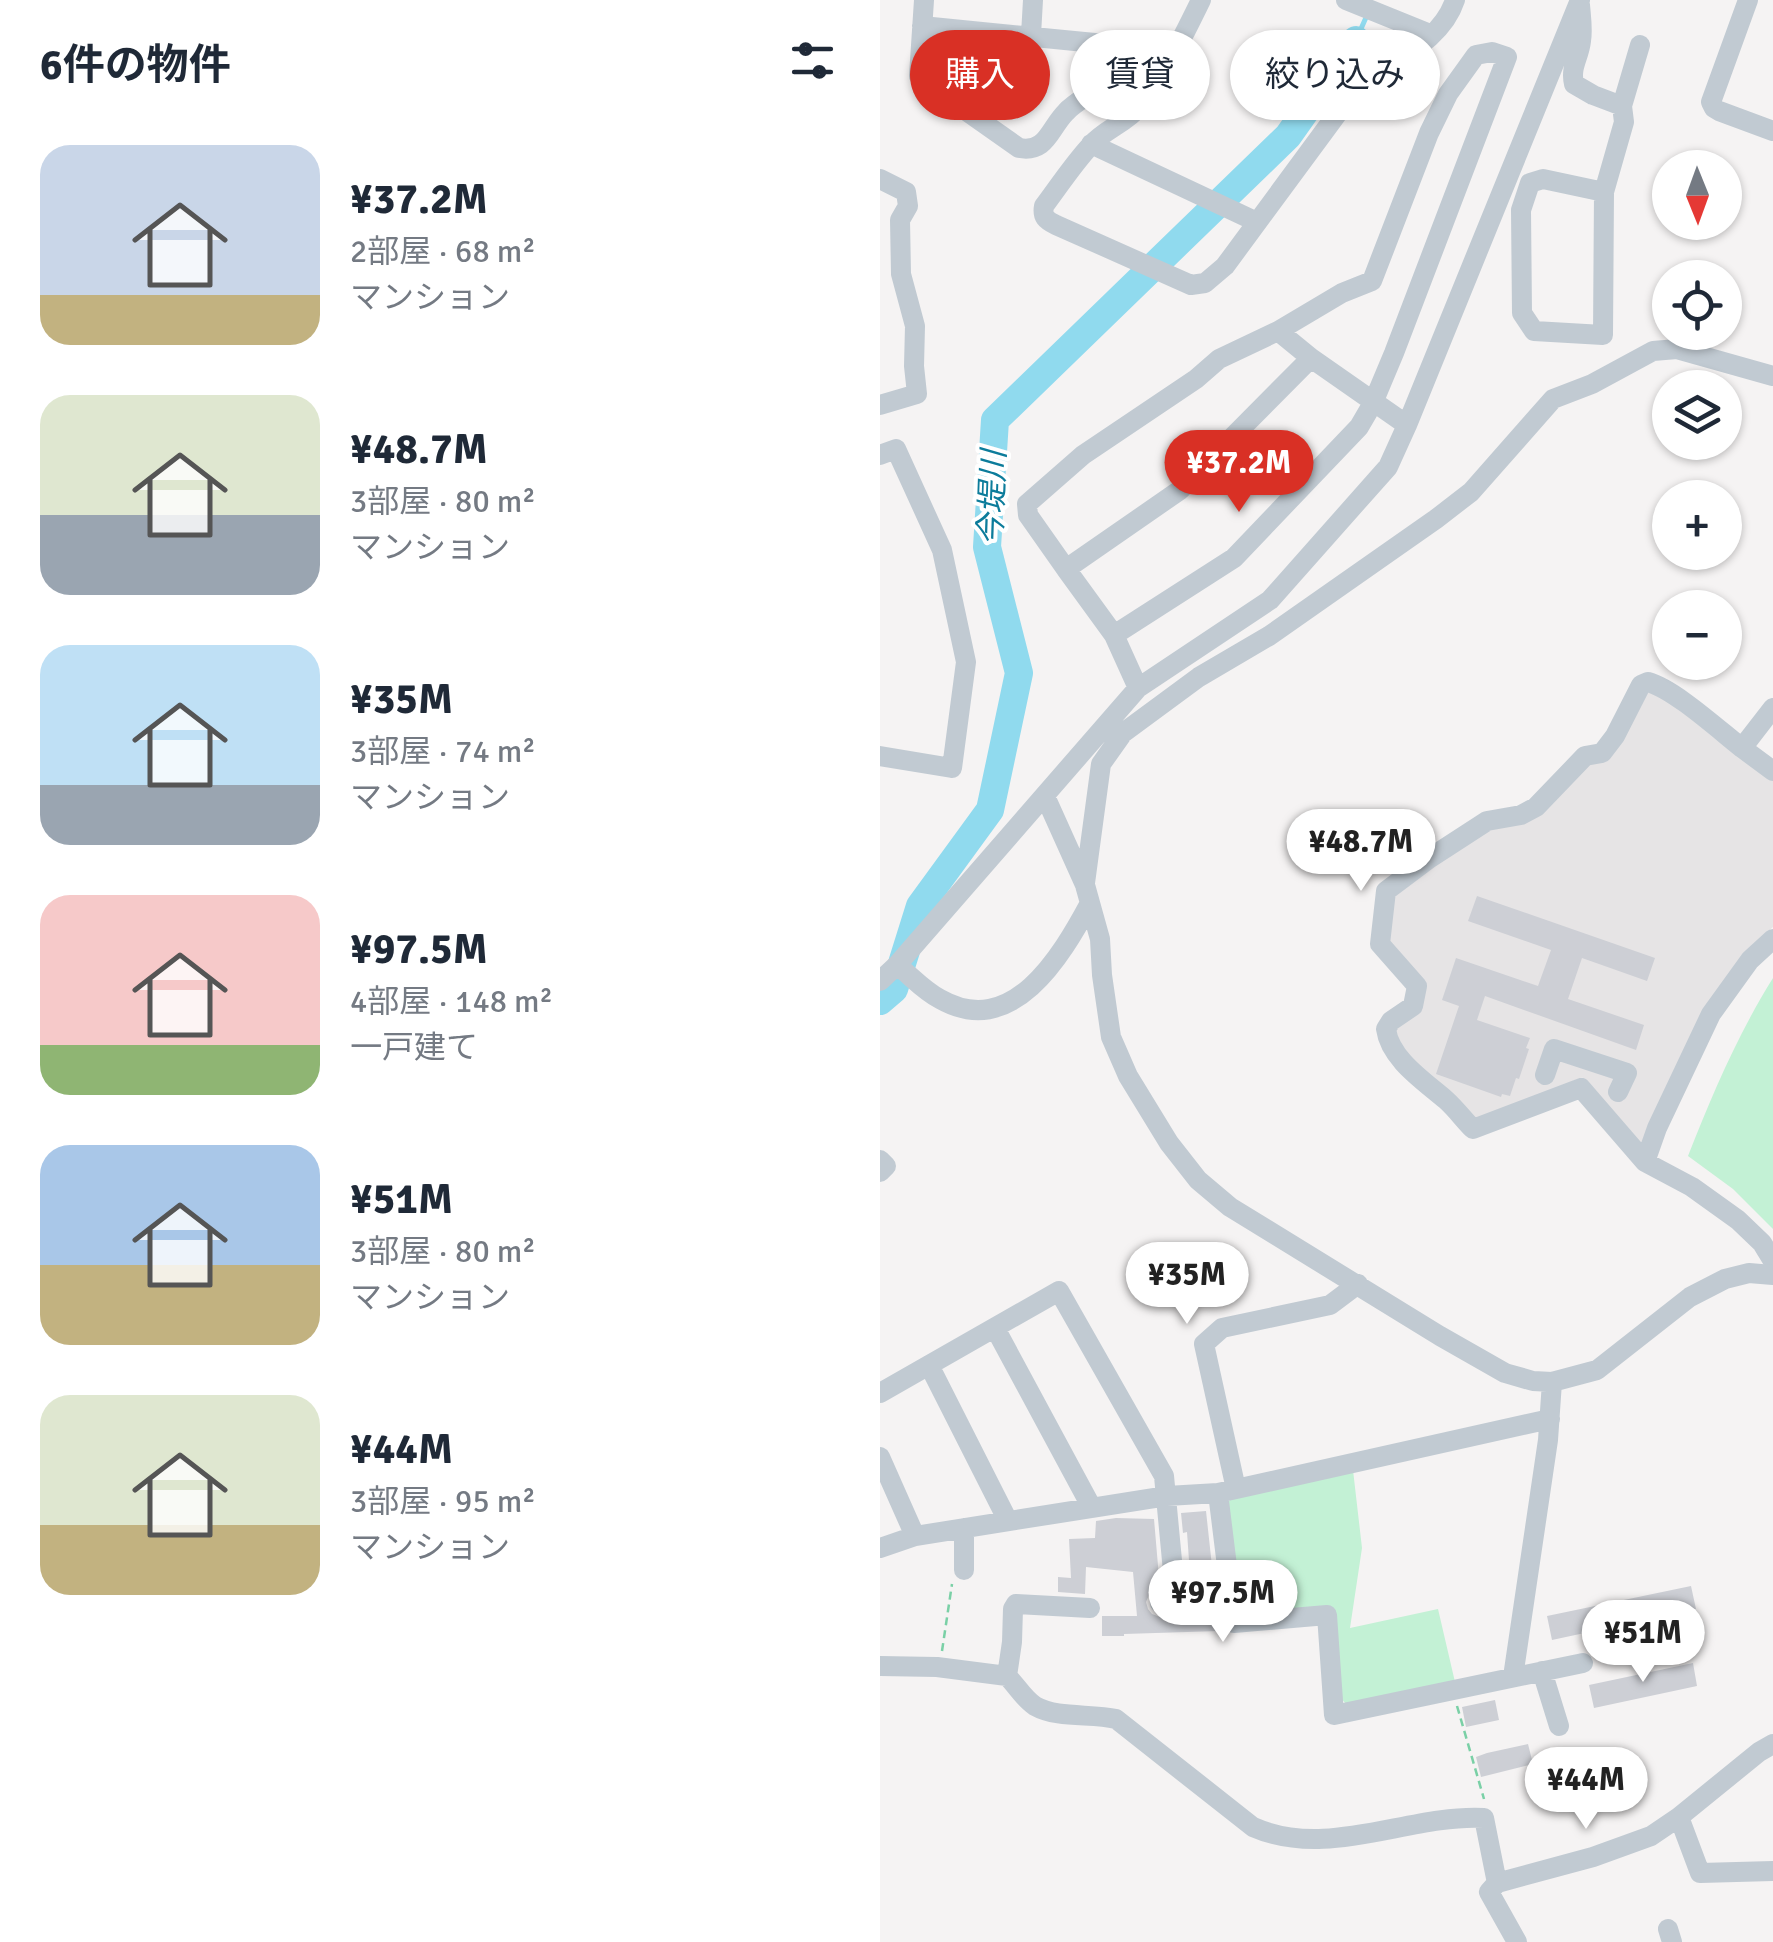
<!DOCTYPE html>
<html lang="ja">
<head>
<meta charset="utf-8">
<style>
	:root { --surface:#fff; --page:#f2f2f3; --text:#1f2937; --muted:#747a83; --accent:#d93025 }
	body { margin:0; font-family:Signika,"Noto Sans JP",sans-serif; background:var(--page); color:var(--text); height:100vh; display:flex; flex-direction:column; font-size:38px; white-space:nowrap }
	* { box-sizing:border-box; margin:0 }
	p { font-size:32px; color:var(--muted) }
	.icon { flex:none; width:55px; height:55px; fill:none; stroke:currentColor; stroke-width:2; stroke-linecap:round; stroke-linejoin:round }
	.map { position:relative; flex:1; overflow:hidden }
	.sheet { display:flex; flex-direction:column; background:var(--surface); width:880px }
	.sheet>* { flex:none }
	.guide { position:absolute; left:30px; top:30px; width:712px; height:90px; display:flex; gap:20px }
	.needle { width:65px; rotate:179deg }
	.fabs { position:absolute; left:772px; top:150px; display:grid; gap:20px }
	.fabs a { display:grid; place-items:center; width:90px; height:90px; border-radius:50%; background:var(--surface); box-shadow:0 2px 8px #0004; font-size:50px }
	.price { position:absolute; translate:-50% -85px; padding:0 22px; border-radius:35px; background:#fff; color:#222; font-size:32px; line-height:65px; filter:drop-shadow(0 2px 5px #0008) }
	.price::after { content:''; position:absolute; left:50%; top:60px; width:30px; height:22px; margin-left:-15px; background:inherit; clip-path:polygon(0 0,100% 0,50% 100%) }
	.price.active { background:var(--accent); color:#fff }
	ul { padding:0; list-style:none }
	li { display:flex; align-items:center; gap:30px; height:250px; padding:0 40px }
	li span { display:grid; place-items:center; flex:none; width:280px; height:200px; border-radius:30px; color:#555 }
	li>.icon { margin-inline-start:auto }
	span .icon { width:120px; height:120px; fill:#fffc; stroke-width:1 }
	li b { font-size:42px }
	h2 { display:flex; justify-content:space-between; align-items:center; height:120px; padding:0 40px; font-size:42px }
	.chip { padding:0 35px; border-radius:45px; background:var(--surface); box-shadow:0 2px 8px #0004; font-size:35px; line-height:90px }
	.chip.active { background:var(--accent); color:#fff }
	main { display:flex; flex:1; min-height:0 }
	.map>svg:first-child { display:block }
	.education { fill:#e6e4e5 }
	.green { fill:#c3f1d5 }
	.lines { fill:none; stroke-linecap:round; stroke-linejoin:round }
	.stream { stroke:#90daee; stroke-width:5 }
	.river { stroke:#90daee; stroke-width:28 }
	.building { fill:#cdcfd5 }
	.path { stroke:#7ad0a6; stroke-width:2.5; stroke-dasharray:8 5; stroke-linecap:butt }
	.minor { stroke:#c1cad2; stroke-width:20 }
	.labels { text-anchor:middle; stroke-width:8; stroke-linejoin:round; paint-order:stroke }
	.water-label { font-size:32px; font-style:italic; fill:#0c7c9b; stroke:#fff }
</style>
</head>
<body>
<main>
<section class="sheet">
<h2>6件の物件<svg class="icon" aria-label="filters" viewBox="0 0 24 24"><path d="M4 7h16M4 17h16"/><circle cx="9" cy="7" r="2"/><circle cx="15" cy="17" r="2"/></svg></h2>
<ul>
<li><span style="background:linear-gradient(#c9d6e8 75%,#c2b280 0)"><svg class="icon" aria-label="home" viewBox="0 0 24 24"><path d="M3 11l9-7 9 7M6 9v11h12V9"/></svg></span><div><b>¥37.2M</b><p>2部屋 · 68 m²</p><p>マンション</p></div></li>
<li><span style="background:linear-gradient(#dfe7d0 60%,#9aa5b1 0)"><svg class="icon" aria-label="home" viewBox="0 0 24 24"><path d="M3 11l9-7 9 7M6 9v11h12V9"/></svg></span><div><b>¥48.7M</b><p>3部屋 · 80 m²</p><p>マンション</p></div></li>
<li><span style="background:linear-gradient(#bfe0f5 70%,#9aa5b1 0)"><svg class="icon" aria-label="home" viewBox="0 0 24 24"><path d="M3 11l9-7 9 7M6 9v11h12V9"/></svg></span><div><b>¥35M</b><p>3部屋 · 74 m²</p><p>マンション</p></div></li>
<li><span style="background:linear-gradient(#f6c9c9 75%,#8fb573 0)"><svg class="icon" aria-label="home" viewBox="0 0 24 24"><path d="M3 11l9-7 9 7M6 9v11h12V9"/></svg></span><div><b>¥97.5M</b><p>4部屋 · 148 m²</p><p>一戸建て</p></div></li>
<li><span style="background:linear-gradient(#a9c7e8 60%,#c2b280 0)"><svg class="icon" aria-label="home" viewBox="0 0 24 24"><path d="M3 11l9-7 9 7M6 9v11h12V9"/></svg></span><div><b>¥51M</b><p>3部屋 · 80 m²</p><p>マンション</p></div></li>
<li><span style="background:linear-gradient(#dfe7d0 65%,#c2b280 0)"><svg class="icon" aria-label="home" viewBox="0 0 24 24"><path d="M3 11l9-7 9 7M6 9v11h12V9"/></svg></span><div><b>¥44M</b><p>3部屋 · 95 m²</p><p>マンション</p></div></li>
</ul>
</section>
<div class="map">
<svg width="893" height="1942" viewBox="0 0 893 1942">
	<rect width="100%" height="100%" fill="#f5f3f3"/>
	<path class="education" d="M769,686L893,778V927L863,953L764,1142L758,1145L722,1098L702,1077L600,1122L591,1121L511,1037L514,1026L538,1009L506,945L511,893L608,826L658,812Z"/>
	<path class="green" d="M893,978V1229L853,1189L808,1156C832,1095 858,1034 893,978Z
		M473,1470L482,1548L470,1628L558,1609L575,1682L466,1704L460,1697L453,1609L365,1616L359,1611L347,1503L354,1496Z"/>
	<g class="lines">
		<path class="stream" d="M476,40L488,13"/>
		<path class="river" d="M0,1001L14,989L40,906L110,810L139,673L107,547L115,420L408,136L476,40"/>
	</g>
	<path class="building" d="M597,896L775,958L767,981L702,958L688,999L764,1025L756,1050L605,996L597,1020L650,1038L646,1048L649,1049L639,1079L636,1078L630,1096L622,1094L621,1097L556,1074L579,1006L562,1000L576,958L658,986L671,950L588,921Z
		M326,1511L339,1631L244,1634V1636H222V1616H257L253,1572L206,1567L205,1594L178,1592V1577L191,1578L189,1539L215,1538L216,1521L236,1518L274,1519L280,1589L269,1595L266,1602L268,1609L272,1614L280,1617L317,1615L323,1609L325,1602L319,1592L311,1589L307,1532L303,1533L301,1513Z
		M811,1586L816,1609L672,1640L667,1616Z
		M813,1663L817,1686L714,1708L709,1685Z
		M615,1700L619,1720L586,1727L582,1707Z
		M648,1744L653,1764L601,1777L596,1757L607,1753Z"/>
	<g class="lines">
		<path class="path" d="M62,1651L72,1584
			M577,1706L604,1799"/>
		<path class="minor" d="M321,0C303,37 285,74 259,107C246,123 225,129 211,145C194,163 179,186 164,206C162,217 166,220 176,225L311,285L325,283L345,266L474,91C506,61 560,46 575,0
			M466,0L550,34
			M868,0L831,102L834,108L839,111L893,131
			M700,5C701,17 703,30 701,41C699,58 690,67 694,84L713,95L742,106L744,122L724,192L723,335L654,331L642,313L641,210L650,183L663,179L724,192
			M42,26L225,44L235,48C249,81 203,93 186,112C169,129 167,153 139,148L41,79L39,76L44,0
			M151,35L153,0
			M742,106L760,45
			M211,144L377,222
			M0,179L26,192L28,206L20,220L21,274L35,326L34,366L37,394L0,405
			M0,455L16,449L62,550L86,662L72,768L0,756
			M186,569L148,515L147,504L203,455L316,379L339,359L398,331L431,358
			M234,635L354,558L479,427L493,403L514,353L627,57L612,52L596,55L568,94L549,133L492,281L462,293L398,331
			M258,688L234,635L186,569L300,490L431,358L527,425
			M893,708L862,748L893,771
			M862,748C839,730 794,689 768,682L761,685L735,736L722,753L705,756L656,807L641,815L607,821L550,858L506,891L500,944L537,986L533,1006L511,1021L506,1029C510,1059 544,1081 566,1100C576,1109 584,1120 593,1129L701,1088L765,1162L812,1187L858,1220L882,1243L893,1261
			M165,796L205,885L220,939L222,975L231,1037L248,1076L289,1143L318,1180L350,1207L560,1336L625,1373L653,1381L672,1382L717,1370L810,1297L845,1279L869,1273L893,1275
			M205,883L221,764L243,733L319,677L389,636L556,519L591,492L673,399L712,384L773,351L797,349L893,376
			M17,965C31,976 44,991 60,999C132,1040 181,957 210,903
			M0,981L17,965L258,688L390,600L508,467L527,425L700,0
			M665,1075L674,1049L747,1073L738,1092
			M0,1160L6,1166L0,1172
			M765,1162L777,1128L831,1014L870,960L893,939
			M115,1328L212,1508
			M49,1365L128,1521
			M0,1393L179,1291L284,1476L296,1603
			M0,1457L35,1536
			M356,1489L324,1344L342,1328L450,1305L478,1284
			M338,1493L354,1623L447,1615L454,1715L703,1663
			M0,1548L35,1536L287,1496L338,1493L670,1419
			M84,1570V1528
			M280,1603H311
			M0,1666L57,1667L127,1676C136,1685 144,1699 155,1706C178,1719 211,1713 236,1719L373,1827C448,1860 528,1814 604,1818L617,1883
			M662,1671L679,1726
			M127,1676L132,1642L133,1609L136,1604L210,1608
			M633,1677L668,1440L672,1382
			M799,1817L820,1873L893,1871
			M788,1929L792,1942
			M637,1942L609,1892L617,1883L713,1857L771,1836L799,1817L879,1752L893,1744"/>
	</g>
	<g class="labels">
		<g class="water-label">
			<text transform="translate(112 498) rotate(-88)" y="11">今堤川</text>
		</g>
	</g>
</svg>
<div class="fabs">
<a><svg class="needle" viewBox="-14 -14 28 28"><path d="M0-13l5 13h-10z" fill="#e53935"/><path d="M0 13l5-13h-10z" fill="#747a83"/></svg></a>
<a><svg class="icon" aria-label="locate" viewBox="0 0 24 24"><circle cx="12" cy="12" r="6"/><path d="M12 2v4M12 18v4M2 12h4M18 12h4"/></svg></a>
<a><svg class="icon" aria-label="layers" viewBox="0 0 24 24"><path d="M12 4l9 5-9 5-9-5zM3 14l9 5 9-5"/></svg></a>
<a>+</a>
<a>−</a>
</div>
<b class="price active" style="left:359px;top:515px">¥37.2M</b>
<b class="price" style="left:481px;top:894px">¥48.7M</b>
<b class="price" style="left:307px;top:1327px">¥35M</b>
<b class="price" style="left:343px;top:1645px">¥97.5M</b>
<b class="price" style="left:763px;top:1685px">¥51M</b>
<b class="price" style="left:706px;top:1832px">¥44M</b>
<div class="guide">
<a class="chip active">購入</a>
<a class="chip">賃貸</a>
<a class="chip">絞り込み</a>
</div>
</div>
</main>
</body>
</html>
